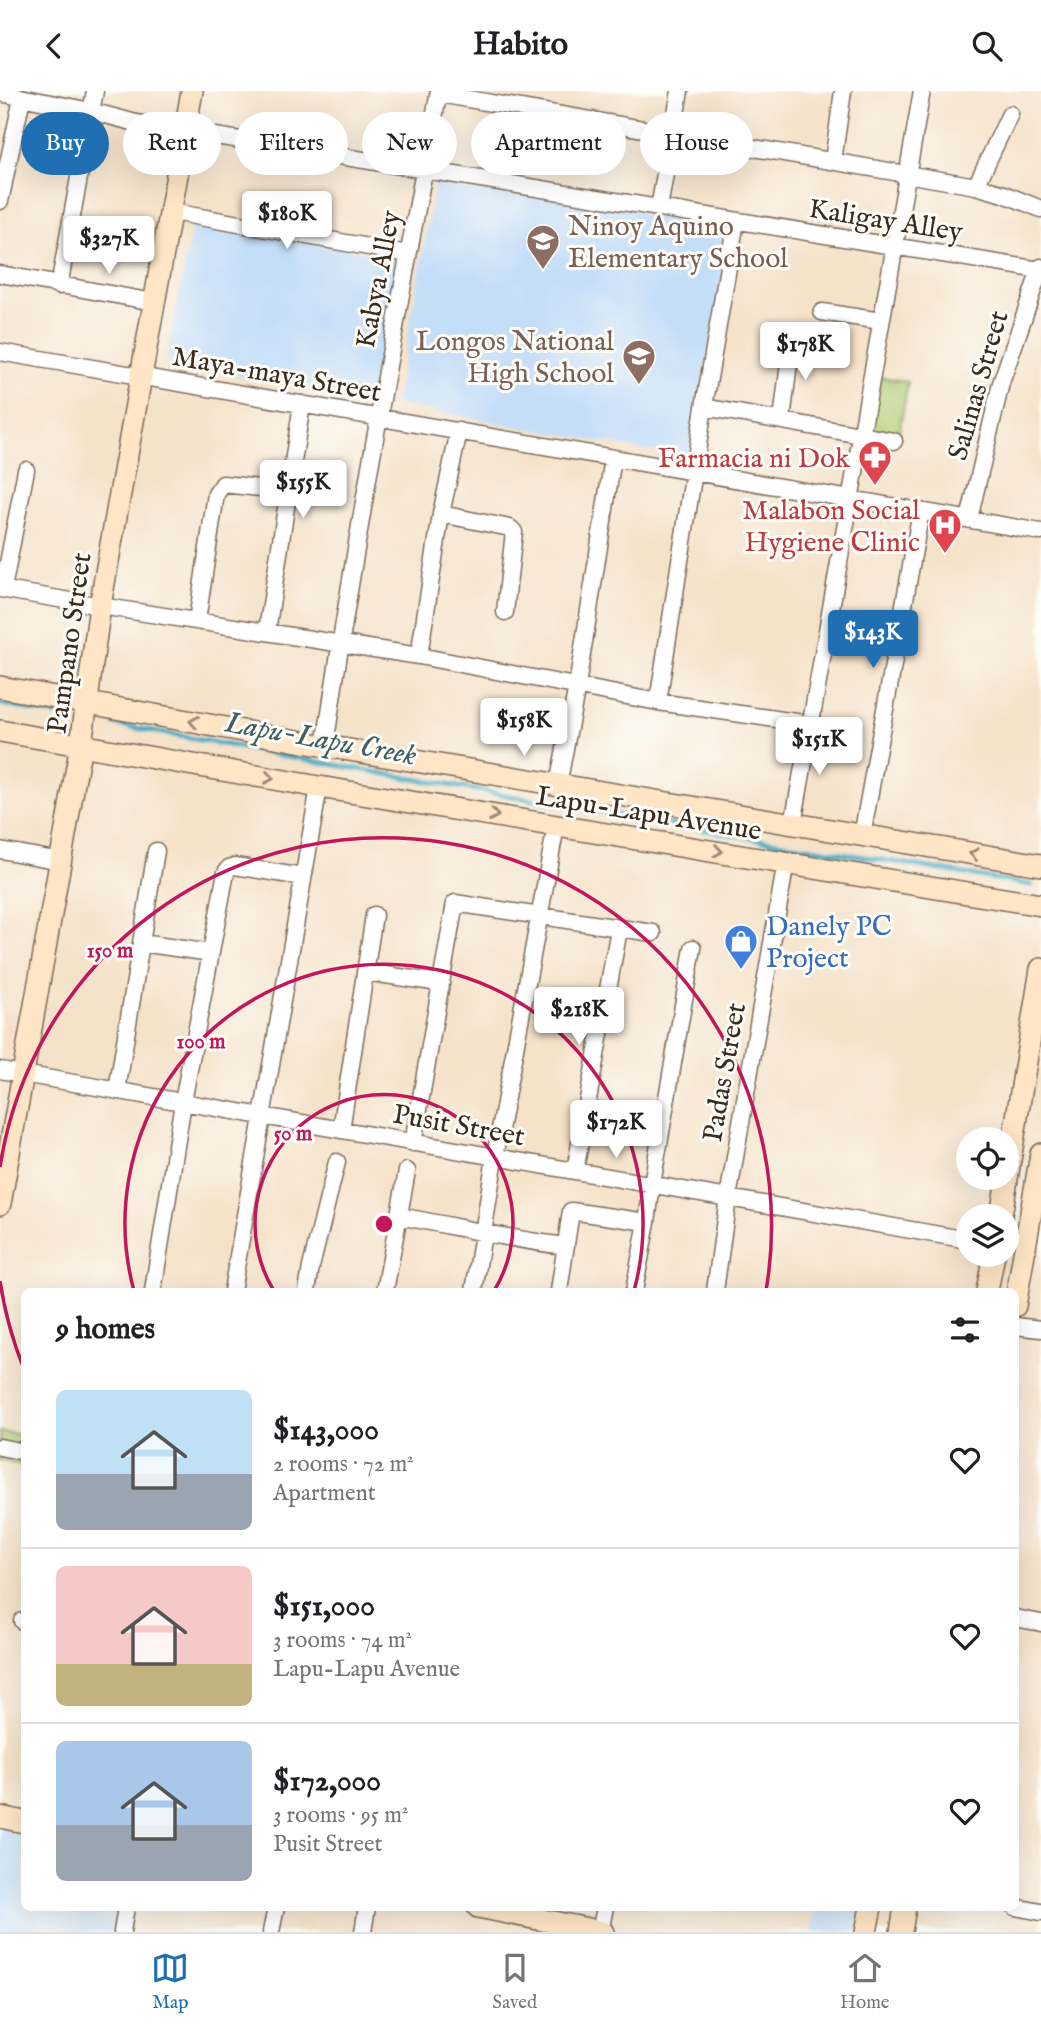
<!DOCTYPE html>
<html lang="en">
<head>
<meta charset="utf-8">
<style>
	:root { --surface:#fff; --page:#f2f2f2; --text:#202124; --muted:#757577; --line:#e0e0e0; --accent:#1f6fb2 }
	body { margin:0; font-family:"IM FELL English",serif; background:var(--page); color:var(--text); height:100vh; display:flex; flex-direction:column; font-size:26px; white-space:nowrap }
	* { box-sizing:border-box; margin:0 }
	p { font-size:23px; color:var(--muted) }
	.icon { flex:none; width:38px; height:38px; fill:none; stroke:currentColor; stroke-width:2; stroke-linecap:round; stroke-linejoin:round }
	.map { position:relative; flex:1; overflow:hidden }
	.side { position:absolute; left:21px; top:1197px; width:998px; height:623px; display:flex; flex-direction:column; background:var(--surface); border-radius:10px; box-shadow:0 7px 28px #0002 }
	.side>* { flex:none }
	.banner { position:absolute; left:21px; top:21px; width:999px; height:63px; display:flex; gap:14px }
	.tools { position:absolute; left:956px; top:1036px; display:grid; gap:14px }
	.tools a { display:grid; place-items:center; width:63px; height:63px; border-radius:50%; background:var(--surface); box-shadow:0 7px 28px #0002; font-size:35px }
	.price { position:absolute; translate:-50% -60px; padding:0 16px; border-radius:7px; background:#fff; color:#222; font-size:23px; line-height:46px; filter:drop-shadow(0 2px 4px #0008) }
	.price::after { content:''; position:absolute; left:50%; top:42px; width:21px; height:16px; margin-left:-10px; background:inherit; clip-path:polygon(0 0,100% 0,50% 100%) }
	.price.selected { background:var(--accent); color:#fff }
	ul { padding:0; list-style:none }
	li { display:flex; align-items:center; gap:21px; height:175px; padding:0 35px }
	li+li { border-top:2px solid var(--line) }
	li span { display:grid; place-items:center; flex:none; width:196px; height:140px; border-radius:10px; color:#555 }
	li>.icon { margin-inline-start:auto }
	span .icon { width:84px; height:84px; fill:#fffc; stroke-width:1 }
	li b { font-size:30px }
	h2 { display:flex; justify-content:space-between; align-items:center; height:84px; padding:0 35px; font-size:30px }
	.pill { padding:0 24px; border-radius:32px; background:var(--surface); box-shadow:0 7px 28px #0002; font-size:24px; line-height:63px }
	.pill.selected { background:var(--accent); color:#fff }
	header { display:flex; justify-content:space-between; align-items:center; height:91px; padding:0 35px; background:var(--surface); font-size:32px; font-weight:800 }
	.dock { display:flex; justify-content:space-around; align-items:center; height:98px; border-top:2px solid var(--line); background:var(--surface); font-size:19px; color:var(--muted) }
	.dock a { display:grid; justify-items:center; gap:4px }
	.dock .selected { color:var(--accent) }
	.map>svg:first-child { display:block }
	.built { fill:#c5def8 }
	.pitch { fill:#b0cc73; stroke:#767b48; stroke-width:2 }
	.lines { fill:none; stroke-linecap:round; stroke-linejoin:round }
	.stream { stroke:#46acc6; stroke-width:5 }
	.street-casing { stroke:#7c6a5a; stroke-width:19 }
	.secondary-casing { stroke:#7c6a5a; stroke-width:24 }
	.street { stroke:#fff; stroke-width:16 }
	.secondary { stroke:#fde5c5; stroke-width:21 }
	.oneway { stroke:#9c8872 }
	.ring { fill:none; stroke:#c2185b; stroke-width:3.5 }
	.labels { text-anchor:middle; stroke-width:6; stroke-linejoin:round; paint-order:stroke }
	.street-label { font-size:28px; fill:#3b2a1e; stroke:#fdfcf7 }
	.education-label { font-size:28px; fill:#785e54; stroke:#fdfcf7; text-anchor:start }
	.health-label { font-size:28px; fill:#be3a42; stroke:#fdfcf7; text-anchor:end }
	.shop-label { font-size:28px; fill:#366cbe; stroke:#fdfcf7; text-anchor:start }
	.water-label { font-size:30px; font-style:italic; fill:#3f5e61; stroke:#fdfcf7 }
	.centre { fill:#c2185b; stroke:#fdfcf7; stroke-width:3.5 }
	.ring-label { font-size:21px; text-anchor:middle; font-weight:bold; fill:#c2185b; stroke:#fdfcf7; stroke-width:6; stroke-linejoin:round; paint-order:stroke }
</style>
</head>
<body>
<header><svg class="icon" aria-label="back" viewBox="0 0 24 24"><path d="M15 5l-7 7 7 7"/></svg>Habito<svg class="icon" aria-label="search" viewBox="0 0 24 24"><circle cx="10" cy="10" r="6"/><path d="M15 15l6 6"/></svg></header>
<div class="map">
<svg width="1041" height="1841" viewBox="0 0 1041 1841">
	<rect width="100%" height="100%" fill="#fdfcf7"/>
	<filter id="ink" filterUnits="userSpaceOnUse"><feTurbulence type="fractalNoise" baseFrequency=".0143" numOctaves="2"/><feDisplacementMap in="SourceGraphic" scale="14" xChannelSelector="R" yChannelSelector="G"/><feConvolveMatrix kernelMatrix="1 2 1 2 8 2 1 2 1" color-interpolation-filters="sRGB"/></filter>
	<filter id="wash" filterUnits="userSpaceOnUse"><feTurbulence type="fractalNoise" baseFrequency=".00686" numOctaves="4" result="noise"/><feDisplacementMap in="SourceGraphic" scale="28" xChannelSelector="R" yChannelSelector="G"/><feGaussianBlur stdDeviation="1.57" result="paint"/><feColorMatrix in="noise" values="0 0 0 0 0 0 0 0 0 0 0 0 0 0 0 0 0 1.4 0 .05"/><feComposite in="paint" operator="in"/></filter>
	<g filter="url(#wash)">
		<rect width="100%" height="100%" fill="#f5e2c9"/>
		<path class="built" d="M437,83L732,137L688,367L395,313Z
			M194,127L401,168L373,311L166,270Z
			M0,1737L24,1741V1816L122,1817L117,1841H0Z
			M815,1817H860L856,1841H812Z"/>
		<path class="pitch" d="M876,285L908,291L898,348L866,342Z
			M0,1341L24,1344V1374L0,1370Z"/>
		<g class="lines">
			<path class="stream" d="M0,613L57,624
				M115,633C420,691 726,743 1031,794"/>
		</g>
	</g>
	<g filter="url(#ink)">
		<g class="lines">
			<defs>
				<path id="street" d="M0,2L91,20L136,32L1040,179
					M439,3L976,95L1004,103L1041,118
					M833,70L843,0
					M976,95L1010,23
					M0,110L22,7
					M659,117L680,0
					M172,121L408,163
					M0,183L154,211
					M59,195L95,0
					M822,221L881,230
					M0,261L1041,441
					M704,316L894,350
					M782,329L792,247
					M441,423L510,437L514,441L505,521
					M969,428L1001,292L1041,176
					M0,498L100,515L419,565L658,611L810,633
					M3,498L26,379
					M197,530L216,403L223,393L289,400
					M267,540L302,313
					M419,565L441,423L459,340
					M658,611L704,316L736,130
					M325,655C357,436 398,218 439,0
					M558,694L577,595L613,367
					M793,733L922,0
					M862,745L921,420
					M0,759L61,770
					M141,852L211,862
					M365,881L440,892
					M0,979L968,1149
					M117,1000L156,760
					M341,1039L374,824
					M413,1052L455,812L653,842
					M575,1080L619,838
					M399,1125C455,1135 510,1149 566,1155
					M153,1200L183,1011L226,781L229,777L235,775L303,786
					M232,1200L319,696
					M307,1200L311,1176L337,1071
					M385,1200L407,1080
					M474,1200L495,1066L556,735
					M559,1200L571,1120L647,1131
					M634,1200L647,1131L652,1093L693,857
					M715,1200L728,1107L786,771
					M1015,1235L1041,1238
					M0,1356L24,1361
					M1015,1527L1041,1532
					M22,1530H24
					M1015,1816L1041,1821
					M122,1841L126,1816
					M271,1841L276,1816
					M363,1841L367,1816
					M600,1841L605,1816"/>
				<path id="secondary" d="M0,596L325,655L1041,774
					M0,640L319,696L1041,814
					M0,1113L81,653L100,515L192,0
					M1001,1125L1041,878
					M987,1200L994,1164
					M1015,1215L1041,1063
					M0,1726L24,1731
					M478,1816L603,1841
					M866,1841L871,1816
					M901,1841L905,1816"/>
			</defs>
			<use href="#street" class="street-casing"/>
			<use href="#secondary" class="secondary-casing"/>
			<use href="#street" class="street"/>
			<use href="#secondary" class="secondary"/>
		</g>
		<defs><path id="oneway-chevron" d="M-2-3.5L2.5 0L-2 3.5" fill="none" stroke-width="1.6" stroke-linecap="round" stroke-linejoin="round" transform="scale(1.75)"/></defs>
		<g class="oneway">
			<use href="#oneway-chevron" transform="translate(194 631) rotate(-170)"/>
			<use href="#oneway-chevron" transform="translate(269 687) rotate(10)"/>
			<use href="#oneway-chevron" transform="translate(494 724) rotate(9)"/>
			<use href="#oneway-chevron" transform="translate(718 760) rotate(9)"/>
			<use href="#oneway-chevron" transform="translate(974 763) rotate(-171)"/>
		</g>
	</g>
	<g class="ring">
		<path d="M274 1200A129 129 0 1 1 494 1200"/>
		<path d="M134 1200A259 259 0 1 1 634 1200"/>
		<path d="M24 1278A388 388 0 0 1 0 1190M0 1076A388 388 0 1 1 766 1200"/>
	</g>
	<defs>
		<symbol id="school-pin" viewBox="-11 -11 22 30"><path d="M0 17L-7.5 6A9.5 9.5 0 1 1 7.5 6Z" fill="#8d6e63" stroke="#fdfcf7"/><path d="M0-5L7-2L0 1L-7-2ZM-4 1L0 2.5L4 1V4Q0 6-4 4Z" fill="#fff"/></symbol>
		<symbol id="pharmacy-pin" viewBox="-11 -11 22 30"><path d="M0 17L-7.5 6A9.5 9.5 0 1 1 7.5 6Z" fill="#e0444e" stroke="#fdfcf7"/><path d="M-2-6h4v4h4v4h-4v4h-4v-4h-4v-4h4Z" fill="#fff"/></symbol>
		<symbol id="hospital-pin" viewBox="-11 -11 22 30"><path d="M0 17L-7.5 6A9.5 9.5 0 1 1 7.5 6Z" fill="#e0444e" stroke="#fdfcf7"/><path d="M-5-5h3v3.5h4V-5h3V5h-3V1.5h-4V5h-3Z" fill="#fff"/></symbol>
		<symbol id="shop-pin" viewBox="-11 -11 22 30"><path d="M0 17L-7.5 6A9.5 9.5 0 1 1 7.5 6Z" fill="#3f7fe0" stroke="#fdfcf7"/><path d="M-5-2.5h2.3a2.7 3.5 0 0 1 5.4 0H5L5.5 6h-11ZM-1.5-2.5h3a1.5 2.3 0 0 0-3 0Z" fill="#fff"/></symbol>
	</defs>
	<g fill-rule="evenodd">
		<use href="#school-pin" x="524" y="131" width="38" height="52"/>
		<use href="#school-pin" x="620" y="246" width="38" height="52"/>
		<use href="#pharmacy-pin" x="856" y="347" width="38" height="52"/>
		<use href="#hospital-pin" x="926" y="415" width="38" height="52"/>
		<use href="#shop-pin" x="722" y="831" width="38" height="52"/>
	</g>
	<g class="labels">
		<g class="street-label">
			<text transform="translate(886 128) rotate(9)" y="10">Kaligay Alley</text>
			<text transform="translate(377 188) rotate(-79)" y="10">Kabya Alley</text>
			<text transform="translate(277 282) rotate(10)" y="10">Maya-maya Street</text>
			<text transform="translate(977 294) rotate(-74)" y="10">Salinas Street</text>
			<text transform="translate(68 552) rotate(-82)" y="10">Pampano Street</text>
			<text transform="translate(649 721) rotate(9)" y="10">Lapu-Lapu Avenue</text>
			<text transform="translate(723 981) rotate(-80)" y="10">Padas Street</text>
			<text transform="translate(459 1033) rotate(10)" y="10">Pusit Street</text>
		</g>
		<g class="education-label">
			<text x="568" y="144">Ninoy Aquino<tspan x="568" dy="32">Elementary School</tspan></text>
			<text x="614" y="259" text-anchor="end">Longos National<tspan x="614" dy="32">High School</tspan></text>
		</g>
		<g class="health-label">
			<text x="850" y="376">Farmacia ni Dok</text>
			<text x="920" y="428">Malabon Social<tspan x="920" dy="32">Hygiene Clinic</tspan></text>
		</g>
		<g class="shop-label">
			<text x="766" y="844">Danely PC<tspan x="766" dy="32">Project</tspan></text>
		</g>
		<g class="water-label">
			<text transform="translate(321 647) rotate(10)" y="10">Lapu-Lapu Creek</text>
		</g>
	</g>
	<circle cx="384" cy="1133" r="10" class="centre"/>
	<g class="ring-label">
		<text x="110" y="866">150 m</text>
		<text x="201" y="957">100 m</text>
		<text x="293" y="1049">50 m</text>
	</g>
</svg>
<div class="tools">
<a><svg class="icon" aria-label="locate" viewBox="0 0 24 24"><circle cx="12" cy="12" r="6"/><path d="M12 2v4M12 18v4M2 12h4M18 12h4"/></svg></a>
<a><svg class="icon" aria-label="layers" viewBox="0 0 24 24"><path d="M12 4l9 5-9 5-9-5zM3 14l9 5 9-5"/></svg></a>
</div>
<b class="price" style="left:287px;top:160px">$180K</b>
<b class="price" style="left:109px;top:185px">$327K</b>
<b class="price" style="left:805px;top:291px">$178K</b>
<b class="price" style="left:303px;top:429px">$155K</b>
<b class="price selected" style="left:873px;top:579px">$143K</b>
<b class="price" style="left:524px;top:667px">$158K</b>
<b class="price" style="left:819px;top:686px">$151K</b>
<b class="price" style="left:579px;top:956px">$218K</b>
<b class="price" style="left:616px;top:1069px">$172K</b>
<div class="banner">
<a class="pill selected">Buy</a>
<a class="pill">Rent</a>
<a class="pill">Filters</a>
<a class="pill">New</a>
<a class="pill">Apartment</a>
<a class="pill">House</a>
</div>
<section class="side">
<h2>9 homes<svg class="icon" aria-label="filters" viewBox="0 0 24 24"><path d="M4 7h16M4 17h16"/><circle cx="9" cy="7" r="2"/><circle cx="15" cy="17" r="2"/></svg></h2>
<ul>
<li><span style="background:linear-gradient(#bfe0f5 60%,#9aa5b1 0)"><svg class="icon" aria-label="home" viewBox="0 0 24 24"><path d="M3 11l9-7 9 7M6 9v11h12V9"/></svg></span><div><b>$143,000</b><p>2 rooms · 72 m²</p><p>Apartment</p></div><svg class="icon" aria-label="heart" viewBox="0 0 24 24"><path d="M12 20l-8-8c-3-5 5-10 8-4 3-6 11-1 8 4z"/></svg></li>
<li><span style="background:linear-gradient(#f6c9c9 70%,#c2b280 0)"><svg class="icon" aria-label="home" viewBox="0 0 24 24"><path d="M3 11l9-7 9 7M6 9v11h12V9"/></svg></span><div><b>$151,000</b><p>3 rooms · 74 m²</p><p>Lapu-Lapu Avenue</p></div><svg class="icon" aria-label="heart" viewBox="0 0 24 24"><path d="M12 20l-8-8c-3-5 5-10 8-4 3-6 11-1 8 4z"/></svg></li>
<li><span style="background:linear-gradient(#a9c7e8 60%,#9aa5b1 0)"><svg class="icon" aria-label="home" viewBox="0 0 24 24"><path d="M3 11l9-7 9 7M6 9v11h12V9"/></svg></span><div><b>$172,000</b><p>3 rooms · 95 m²</p><p>Pusit Street</p></div><svg class="icon" aria-label="heart" viewBox="0 0 24 24"><path d="M12 20l-8-8c-3-5 5-10 8-4 3-6 11-1 8 4z"/></svg></li>
</ul>
</section>
</div>
<nav class="dock">
<a class="selected"><svg class="icon" aria-label="map" viewBox="0 0 24 24"><path d="M3 6l6-2 6 2 6-2v14l-6 2-6-2-6 2zM9 4v14M15 6v14"/></svg>Map</a>
<a><svg class="icon" aria-label="saved" viewBox="0 0 24 24"><path d="M7 4h10v16l-5-4-5 4z"/></svg>Saved</a>
<a><svg class="icon" aria-label="home" viewBox="0 0 24 24"><path d="M3 11l9-7 9 7M6 9v11h12V9"/></svg>Home</a>
</nav>
</body>
</html>
